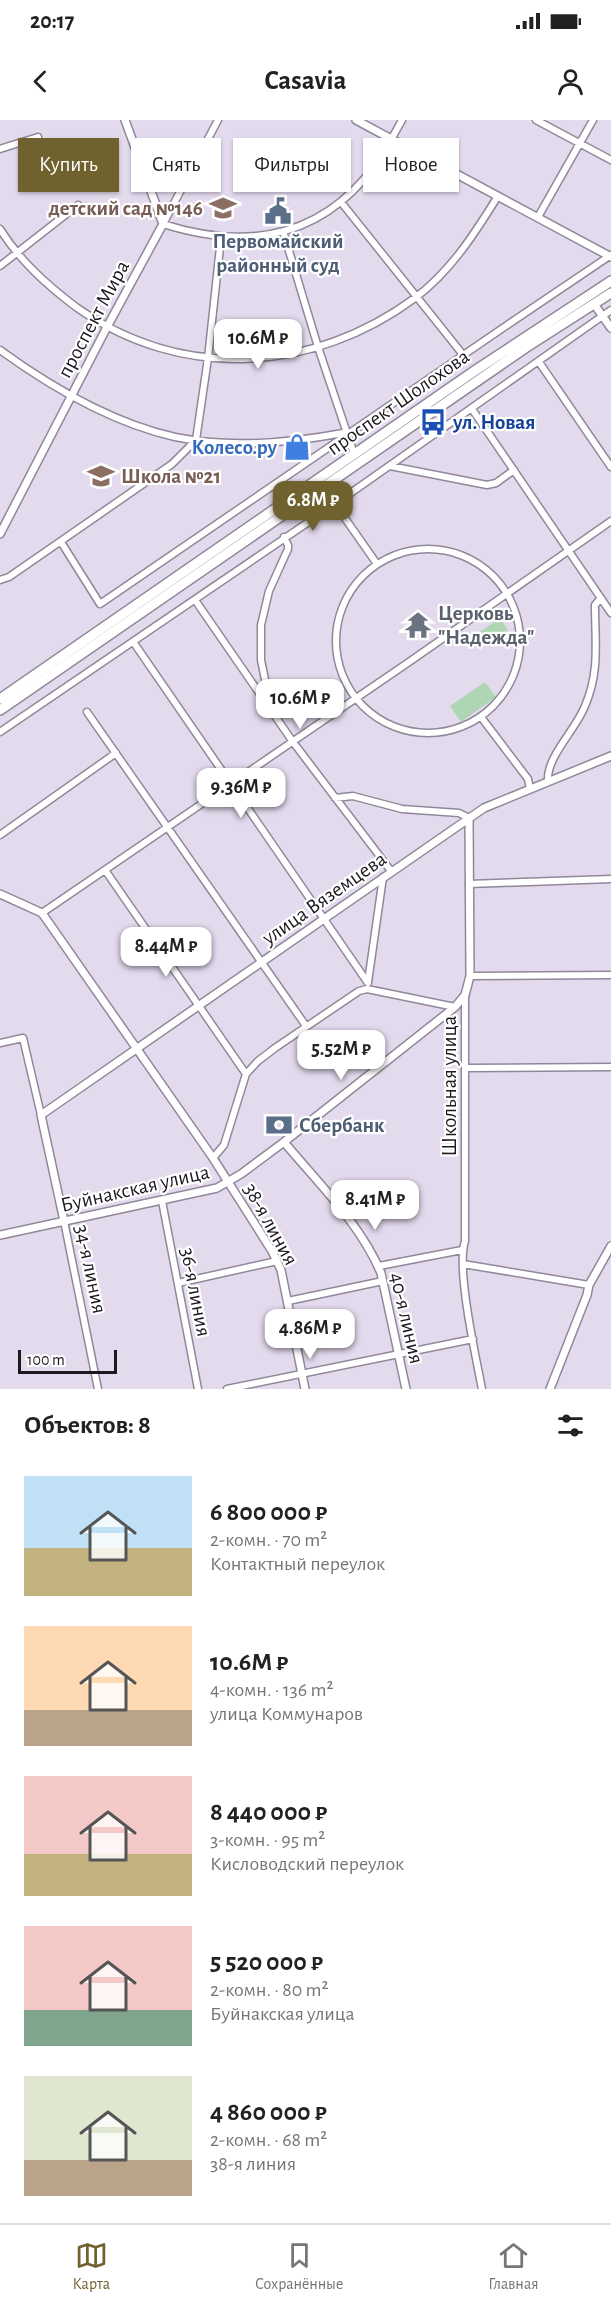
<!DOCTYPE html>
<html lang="ru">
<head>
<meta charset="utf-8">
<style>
	:root { --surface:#fff; --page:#f2f2f2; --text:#222; --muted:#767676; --line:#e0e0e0; --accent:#70622f }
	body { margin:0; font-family:"Alegreya Sans",sans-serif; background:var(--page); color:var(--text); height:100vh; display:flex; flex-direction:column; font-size:22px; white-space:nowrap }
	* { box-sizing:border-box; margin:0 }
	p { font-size:20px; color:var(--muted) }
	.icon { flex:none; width:33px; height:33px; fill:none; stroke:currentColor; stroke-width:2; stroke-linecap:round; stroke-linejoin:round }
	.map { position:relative; height:1269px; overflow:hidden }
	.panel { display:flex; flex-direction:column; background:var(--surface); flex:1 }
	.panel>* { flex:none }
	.guide { position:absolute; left:18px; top:18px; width:576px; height:54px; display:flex; gap:12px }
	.scale { position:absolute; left:18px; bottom:15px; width:99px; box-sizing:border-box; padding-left:6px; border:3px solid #1c181f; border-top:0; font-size:16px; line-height:21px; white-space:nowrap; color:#1c181f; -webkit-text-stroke:4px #fff; paint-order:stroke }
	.price { position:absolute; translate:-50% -51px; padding:0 14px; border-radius:12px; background:#fff; color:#222; font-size:20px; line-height:39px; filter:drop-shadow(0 2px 3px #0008) }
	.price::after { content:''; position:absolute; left:50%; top:36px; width:18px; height:14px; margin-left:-9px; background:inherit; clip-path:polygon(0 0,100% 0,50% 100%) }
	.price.active { background:var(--accent); color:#fff }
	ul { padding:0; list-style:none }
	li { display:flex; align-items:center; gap:18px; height:150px; padding:0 24px }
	li span { display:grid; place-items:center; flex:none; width:168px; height:120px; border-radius:0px; color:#555 }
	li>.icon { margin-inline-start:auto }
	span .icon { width:72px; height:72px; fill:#fffc; stroke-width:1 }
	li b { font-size:26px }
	h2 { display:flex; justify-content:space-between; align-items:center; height:72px; padding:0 24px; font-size:26px }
	.chip { padding:0 21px; border-radius:0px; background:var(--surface); box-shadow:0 2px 4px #0004; font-size:21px; line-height:54px }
	.chip.active { background:var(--accent); color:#fff }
	.status { display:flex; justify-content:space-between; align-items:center; height:42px; padding:0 30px; background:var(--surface); direction:ltr }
	.status svg { height:16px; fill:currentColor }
	header { display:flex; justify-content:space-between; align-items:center; height:78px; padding:0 24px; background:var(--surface); font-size:27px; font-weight:700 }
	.menu { display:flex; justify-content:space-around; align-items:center; height:84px; border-top:2px solid var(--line); background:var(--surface); font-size:16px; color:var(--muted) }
	.menu a { display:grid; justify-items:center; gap:3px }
	.menu .active { color:var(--accent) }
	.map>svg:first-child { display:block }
	.green { fill:#aed6b5 }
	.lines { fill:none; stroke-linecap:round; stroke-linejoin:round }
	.minor-casing { stroke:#908799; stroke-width:9 }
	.tertiary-casing { stroke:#908799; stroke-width:10 }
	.primary-casing { stroke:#908799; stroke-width:12 }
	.minor { stroke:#fff; stroke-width:6 }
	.tertiary { stroke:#fff; stroke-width:7 }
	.primary { stroke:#fff; stroke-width:9 }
	.labels { text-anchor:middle; stroke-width:4.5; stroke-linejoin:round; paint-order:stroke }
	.education-label { font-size:21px; font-weight:bold; fill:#785e54; stroke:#fff; text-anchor:end }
	.service-label { font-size:21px; font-weight:bold; fill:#4e5e75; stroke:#fff }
	.street-label { font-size:21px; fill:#1c181f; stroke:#fff }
	.transit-label { font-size:21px; font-weight:bold; fill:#164399; stroke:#fff; text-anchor:start }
	.shop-label { font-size:21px; font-weight:bold; fill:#366cbe; stroke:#fff; text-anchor:end }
	.worship-label { font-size:21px; font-weight:bold; fill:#5b616d; stroke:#fff; text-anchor:start }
</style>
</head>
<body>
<div class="status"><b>20:17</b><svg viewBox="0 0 49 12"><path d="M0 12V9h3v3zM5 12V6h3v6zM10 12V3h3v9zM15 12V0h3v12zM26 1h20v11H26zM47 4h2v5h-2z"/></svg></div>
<header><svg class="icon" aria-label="back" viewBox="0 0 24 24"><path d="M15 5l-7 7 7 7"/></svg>Casavia<svg class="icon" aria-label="person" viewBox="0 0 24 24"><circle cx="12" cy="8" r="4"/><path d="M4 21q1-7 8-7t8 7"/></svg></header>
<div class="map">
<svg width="611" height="1269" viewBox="0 0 611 1269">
	<rect width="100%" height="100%" fill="#e4daee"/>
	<path class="green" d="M500,498L508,510L486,526L477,514Z
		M485,562L496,577L461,602L450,586Z"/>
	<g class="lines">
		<defs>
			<path id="minor" d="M218,0L163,104C239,128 311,121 365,58C380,41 391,20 402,0
				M536,0L611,40
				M0,29L38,17
				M341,82L464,236
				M538,97L593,0
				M0,109C20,141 47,165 76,187C182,262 313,253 415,178C451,151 475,113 498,76
				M283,111L318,227L354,334
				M0,146L78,85
				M0,230C51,267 112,303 175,317C229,328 290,323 343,313
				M539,242L611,347
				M472,289L611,493
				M390,346L487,365L496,363L514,350
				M335,384L377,444
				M61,422L100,484C270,366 440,250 611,135
				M336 521a92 92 0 1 1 184 0a92 92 0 1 1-184 0Z
				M0,460L9,457L172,344L196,320L208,238L221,118
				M195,480L293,622L391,751
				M134,523L368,863
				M264,579L267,569L261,540V505L269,471L288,429V425L284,417
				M87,592L306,906
				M481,597L528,659L530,669
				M0,612L335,384L611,190
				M548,660C547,636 575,611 585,586C600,551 595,522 595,485L601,478
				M335,678L353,676L402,689L459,693L469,698
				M0,715L116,633
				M105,750L246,954
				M469,764L611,759
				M42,793L409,542L611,401
				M470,856L611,855
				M368,862L383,757
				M465,875V1121C456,1149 476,1237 482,1269
				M0,923L23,918L41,995
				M465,948L611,947
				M213,1038L224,1025L246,954L258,941L275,928L359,871L367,869L455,887
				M162,1081L198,1269
				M64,1101L98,1269
				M463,1144L589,1165
				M379,1146L462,1130
				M178,1163L277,1141
				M288,1181L383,1161
				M227,1269L473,1219"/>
			<path id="tertiary" d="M356,0L611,137
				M137,29L160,46L187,57
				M594,184L611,208
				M0,414L107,207L163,104L125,0
				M0,774L42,793L213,1038L272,1131L281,1150L305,1269
				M284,1022C318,1063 360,1103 381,1153L406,1269
				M64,1101L41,995L484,688L611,636
				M0,1115L217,1068L241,1054L284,1022L455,887L465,875L470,856L469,698
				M550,1269L587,1175L589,1165L611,1126"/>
			<path id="primary" d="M0,579L476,250L611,161
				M0,590L525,228L611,173"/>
		</defs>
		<use href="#minor" class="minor-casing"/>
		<use href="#tertiary" class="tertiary-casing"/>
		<use href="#primary" class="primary-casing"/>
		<use href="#minor" class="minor"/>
		<use href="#tertiary" class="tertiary"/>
		<use href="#primary" class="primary"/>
	</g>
	<defs>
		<symbol id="school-bare" viewBox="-9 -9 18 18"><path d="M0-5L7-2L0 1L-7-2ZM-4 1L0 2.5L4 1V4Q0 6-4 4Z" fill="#8d6e63" stroke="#fff" stroke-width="2.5" paint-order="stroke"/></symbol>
		<symbol id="civic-bare" viewBox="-9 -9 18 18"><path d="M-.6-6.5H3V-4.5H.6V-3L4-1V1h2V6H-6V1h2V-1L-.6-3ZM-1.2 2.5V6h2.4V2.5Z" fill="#5c6f8a" stroke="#fff" stroke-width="2.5" paint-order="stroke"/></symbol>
		<symbol id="bus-bare" viewBox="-9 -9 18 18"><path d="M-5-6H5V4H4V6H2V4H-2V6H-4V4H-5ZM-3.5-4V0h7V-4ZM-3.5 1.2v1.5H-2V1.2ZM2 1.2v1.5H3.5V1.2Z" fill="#1a4fb4" stroke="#fff" stroke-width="2.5" paint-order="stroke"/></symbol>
		<symbol id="shop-bare" viewBox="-9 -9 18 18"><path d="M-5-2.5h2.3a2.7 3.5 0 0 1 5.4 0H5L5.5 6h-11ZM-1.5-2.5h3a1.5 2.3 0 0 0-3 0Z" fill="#3f7fe0" stroke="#fff" stroke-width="2.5" paint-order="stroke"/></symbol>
		<symbol id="temple-bare" viewBox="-9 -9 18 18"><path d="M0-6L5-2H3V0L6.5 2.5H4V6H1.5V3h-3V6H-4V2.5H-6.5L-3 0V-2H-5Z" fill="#6b7280" stroke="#fff" stroke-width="2.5" paint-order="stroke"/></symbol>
		<symbol id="bank-bare" viewBox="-9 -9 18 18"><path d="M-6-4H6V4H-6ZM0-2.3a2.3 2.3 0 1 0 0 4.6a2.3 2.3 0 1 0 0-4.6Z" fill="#5c6f8a" stroke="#fff" stroke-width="2.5" paint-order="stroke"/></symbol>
	</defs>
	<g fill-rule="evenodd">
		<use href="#school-bare" x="204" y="69" width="38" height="38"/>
		<use href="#civic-bare" x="259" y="72" width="38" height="38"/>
		<use href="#bus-bare" x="414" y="283" width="38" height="38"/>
		<use href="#shop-bare" x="278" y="308" width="38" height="38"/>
		<use href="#school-bare" x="82" y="337" width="38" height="38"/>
		<use href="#temple-bare" x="399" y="486" width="38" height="38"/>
		<use href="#bank-bare" x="260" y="986" width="38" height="38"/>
	</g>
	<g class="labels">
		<g class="education-label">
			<text x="203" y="95">детский сад №146</text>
			<text x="121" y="363" text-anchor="start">Школа №21</text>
		</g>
		<g class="service-label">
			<text x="278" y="128">Первомайский<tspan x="278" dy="24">районный суд</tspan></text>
			<text x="299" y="1012" text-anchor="start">Сбербанк</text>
		</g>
		<g class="street-label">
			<text transform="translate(93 199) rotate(-62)" y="7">проспект Мира</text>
			<text transform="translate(398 282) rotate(-35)" y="7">проспект Шолохова</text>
			<text transform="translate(324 778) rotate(-35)" y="7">улица Вяземцева</text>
			<text transform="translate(449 966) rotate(-90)" y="7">Школьная улица</text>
			<text transform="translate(135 1068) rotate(-13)" y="7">Буйнакская улица</text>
			<text transform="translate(271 1104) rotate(61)" y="7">38-я линия</text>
			<text transform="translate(91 1149) rotate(78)" y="7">34-я линия</text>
			<text transform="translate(196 1172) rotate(79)" y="7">36-я линия</text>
			<text transform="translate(407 1198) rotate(77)" y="7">40-я линия</text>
		</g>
		<g class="transit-label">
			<text x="453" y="309">ул. Новая</text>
		</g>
		<g class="shop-label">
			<text x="277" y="334">Колесо.ру</text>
		</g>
		<g class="worship-label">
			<text x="438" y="500">Церковь<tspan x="438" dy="24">"Надежда"</tspan></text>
		</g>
	</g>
</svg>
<div class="scale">100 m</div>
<b class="price" style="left:258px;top:250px">10.6M ₽</b>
<b class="price active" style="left:313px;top:412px">6.8M ₽</b>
<b class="price" style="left:300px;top:610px">10.6M ₽</b>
<b class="price" style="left:241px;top:699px">9.36M ₽</b>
<b class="price" style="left:166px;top:858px">8.44M ₽</b>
<b class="price" style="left:341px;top:961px">5.52M ₽</b>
<b class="price" style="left:375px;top:1111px">8.41M ₽</b>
<b class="price" style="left:310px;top:1240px">4.86M ₽</b>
<div class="guide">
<a class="chip active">Купить</a>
<a class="chip">Снять</a>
<a class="chip">Фильтры</a>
<a class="chip">Новое</a>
</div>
</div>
<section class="panel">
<h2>Объектов: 8<svg class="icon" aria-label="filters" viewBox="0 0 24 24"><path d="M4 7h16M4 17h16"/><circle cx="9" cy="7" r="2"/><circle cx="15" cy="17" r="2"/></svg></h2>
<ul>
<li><span style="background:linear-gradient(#bfe0f5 60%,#c2b280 0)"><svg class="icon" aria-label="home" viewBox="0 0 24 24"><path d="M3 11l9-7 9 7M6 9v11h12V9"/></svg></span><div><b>6 800 000 ₽</b><p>2-комн. · 70 m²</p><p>Контактный переулок</p></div></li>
<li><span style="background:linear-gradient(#ffd9b3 70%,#b9a48a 0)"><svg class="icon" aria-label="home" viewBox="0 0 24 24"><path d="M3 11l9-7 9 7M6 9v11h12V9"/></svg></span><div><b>10.6M ₽</b><p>4-комн. · 136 m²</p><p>улица Коммунаров</p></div></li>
<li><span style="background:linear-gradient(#f6c9c9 65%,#c2b280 0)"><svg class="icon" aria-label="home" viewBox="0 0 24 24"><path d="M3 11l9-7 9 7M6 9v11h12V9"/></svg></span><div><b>8 440 000 ₽</b><p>3-комн. · 95 m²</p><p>Кисловодский переулок</p></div></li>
<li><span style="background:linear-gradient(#f6c9c9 70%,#7fa58c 0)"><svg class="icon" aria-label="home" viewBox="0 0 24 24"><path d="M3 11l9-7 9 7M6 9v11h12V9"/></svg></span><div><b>5 520 000 ₽</b><p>2-комн. · 80 m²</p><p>Буйнакская улица</p></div></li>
<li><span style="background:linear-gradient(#dfe7d0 70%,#b9a48a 0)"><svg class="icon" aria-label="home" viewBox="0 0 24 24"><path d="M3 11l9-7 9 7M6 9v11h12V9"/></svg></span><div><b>4 860 000 ₽</b><p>2-комн. · 68 m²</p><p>38-я линия</p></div></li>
</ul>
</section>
<nav class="menu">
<a class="active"><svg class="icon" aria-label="map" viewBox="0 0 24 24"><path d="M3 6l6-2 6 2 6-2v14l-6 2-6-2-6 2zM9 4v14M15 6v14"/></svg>Карта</a>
<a><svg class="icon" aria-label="saved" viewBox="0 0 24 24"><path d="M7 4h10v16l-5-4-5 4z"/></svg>Сохранённые</a>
<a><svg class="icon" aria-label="home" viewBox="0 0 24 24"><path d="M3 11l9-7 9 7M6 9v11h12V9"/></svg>Главная</a>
</nav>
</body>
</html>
